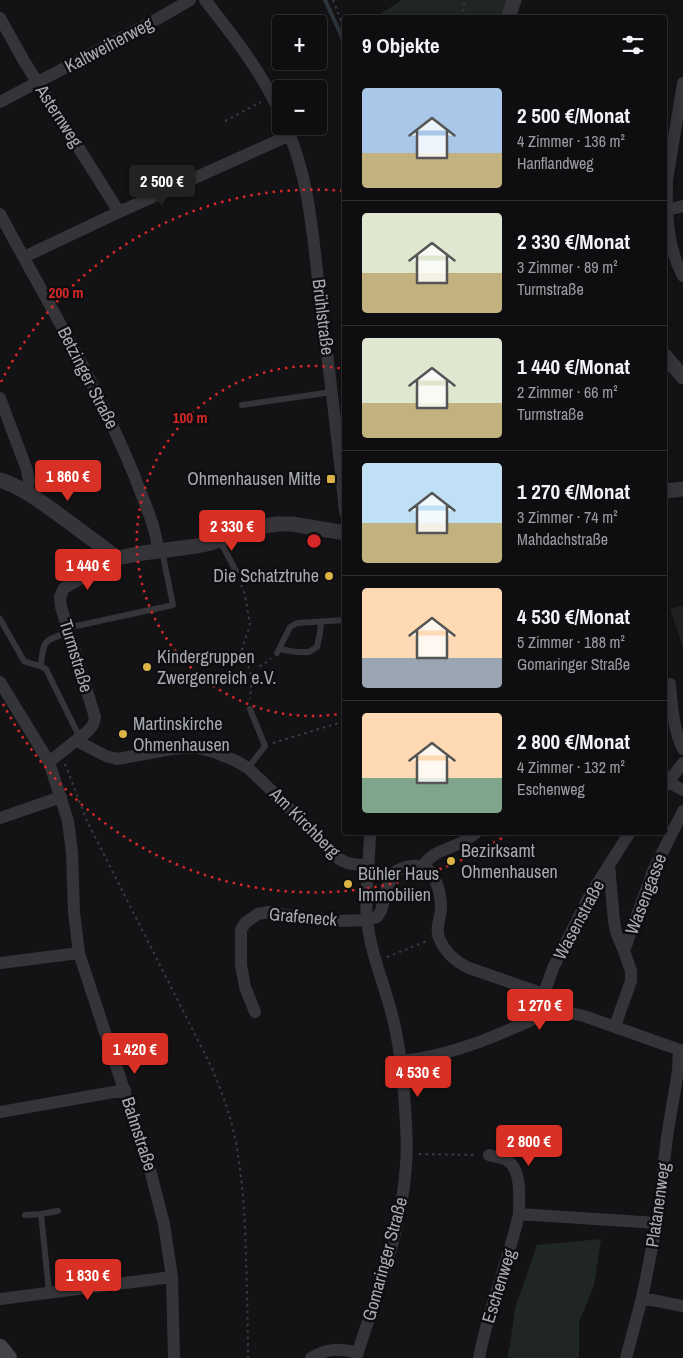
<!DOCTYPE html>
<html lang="de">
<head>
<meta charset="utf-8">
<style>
	:root { --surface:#0e0e10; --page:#171719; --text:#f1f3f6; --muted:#9b9c9f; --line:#2e2e30; --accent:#d93025 }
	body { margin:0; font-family:"Archivo Narrow",sans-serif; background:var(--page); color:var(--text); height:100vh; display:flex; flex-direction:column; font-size:19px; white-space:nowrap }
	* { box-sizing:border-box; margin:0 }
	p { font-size:16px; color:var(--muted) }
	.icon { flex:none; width:28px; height:28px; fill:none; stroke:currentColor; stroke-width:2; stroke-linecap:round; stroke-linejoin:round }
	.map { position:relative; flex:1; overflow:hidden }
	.drawer { position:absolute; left:342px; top:15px; width:325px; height:820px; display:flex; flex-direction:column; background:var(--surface); border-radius:5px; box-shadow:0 2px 12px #0003,0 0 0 1px var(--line) }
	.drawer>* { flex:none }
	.controls { position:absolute; left:272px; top:15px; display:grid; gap:10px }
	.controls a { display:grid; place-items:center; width:55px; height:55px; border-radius:5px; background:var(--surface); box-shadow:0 2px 12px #0003,0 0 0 1px var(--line); font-size:25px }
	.price { position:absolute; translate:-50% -42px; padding:0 11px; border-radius:5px; background:var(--accent); color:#fff; font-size:16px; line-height:32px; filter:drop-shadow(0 1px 2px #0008) }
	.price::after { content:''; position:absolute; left:50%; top:30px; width:15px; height:11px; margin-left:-8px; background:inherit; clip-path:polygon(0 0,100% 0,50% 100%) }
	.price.on { background:#222; color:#fff }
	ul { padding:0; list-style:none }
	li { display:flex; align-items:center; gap:15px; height:125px; padding:0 20px }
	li+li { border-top:1px solid var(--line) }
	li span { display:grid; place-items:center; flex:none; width:140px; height:100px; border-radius:5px; color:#555 }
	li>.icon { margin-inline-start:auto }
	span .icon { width:60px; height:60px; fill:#fffc; stroke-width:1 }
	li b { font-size:21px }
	h2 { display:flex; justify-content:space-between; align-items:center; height:60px; padding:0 20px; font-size:21px }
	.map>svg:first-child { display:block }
	.built { fill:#201f21 }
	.green { fill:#202621 }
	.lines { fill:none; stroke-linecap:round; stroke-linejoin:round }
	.stream { stroke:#2e353c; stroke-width:4 }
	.path { stroke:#3b3c40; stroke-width:2; stroke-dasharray:2.5 4; stroke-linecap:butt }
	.service { stroke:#353539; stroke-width:6 }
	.minor { stroke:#353539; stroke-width:12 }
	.tertiary { stroke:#353539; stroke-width:15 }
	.secondary { stroke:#434449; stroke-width:18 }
	.ring { fill:none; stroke:#d62828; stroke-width:2.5; stroke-dasharray:2.5 5 }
	.poi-dot { fill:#dbb445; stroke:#0e0e10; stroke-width:2 }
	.labels { text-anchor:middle; stroke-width:5; stroke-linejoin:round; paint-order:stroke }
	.street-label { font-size:18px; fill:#a7a9b3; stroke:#0e0e10 }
	.poi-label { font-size:18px; fill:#a7a9b3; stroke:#0e0e10; text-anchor:start }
	.centre { fill:#d62828; stroke:#0e0e10; stroke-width:2.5 }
	.ring-label { font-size:15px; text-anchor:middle; font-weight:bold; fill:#d62828; stroke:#0e0e10; stroke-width:5; stroke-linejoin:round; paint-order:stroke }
</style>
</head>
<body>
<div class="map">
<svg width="683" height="1358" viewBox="0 0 683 1358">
	<rect width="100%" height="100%" fill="#131315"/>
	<path class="built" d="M683,605V647L670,609Z"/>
	<path class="green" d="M402,0H508L503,17L374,18Z
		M601,1239L594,1286L579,1322V1358H507L510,1345L515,1308L537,1245Z"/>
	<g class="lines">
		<path class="stream" d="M325,0L342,37L345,53"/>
		<path class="path" d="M333,0L345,31
			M462,18L465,0
			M225,121L261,102
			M239,579L245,595L250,624L242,650L247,662L252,678L250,699
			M247,662L262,666L271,658
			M273,743L345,721
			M65,764L87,821L211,1066C221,1090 230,1113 235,1138C243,1178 245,1218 246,1259C247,1292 248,1325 248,1358
			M387,957L427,941
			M419,1154L477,1155"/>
		<path class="service" d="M242,405L332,392
			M220,541L236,571
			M0,619L24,661C32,665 39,664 46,669L80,738
			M67,628L173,605L162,551
			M279,649L296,652H309L317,647L320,633L321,622
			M277,653L290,627L297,623L345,620
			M41,665C43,640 45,639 69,633
			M248,768L265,746L250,709
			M41,1214L58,1211
			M25,1215L41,1214L49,1292"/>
		<path class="minor" d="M205,0C234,37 262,72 281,115
			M0,18L24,61L119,212
			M683,83L667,180C666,213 667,247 683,276
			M0,102L159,18L190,0
			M286,126C310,179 313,240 320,297C329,368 338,440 345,512
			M667,210L683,206
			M0,214C46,300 97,384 134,475C143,500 156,525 158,551
			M24,257L119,212L290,135
			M0,398L27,470L29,481L27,492
			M0,682L49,762L68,821L72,853L74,912L79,953L149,1166L164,1224L172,1277L174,1358
			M670,684C672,706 673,729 683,749
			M77,741L106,756L117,759L172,749L195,747L214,752L236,761L248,768L271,790L339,859C349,865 358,865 369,865
			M49,762L88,731L93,725L95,717L61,607L60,597L64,588L117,558
			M668,782L683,790
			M665,786L683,763
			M0,818L61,797
			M609,865L614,921L616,932L624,951
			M423,867C430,853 443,851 456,845C464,842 471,837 477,832
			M0,963L79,953
			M255,1012L245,987L241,965V930L245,923L258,914L268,912L311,919L340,921L367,920L377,917L381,911L387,887L396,871C404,867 414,863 423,867C436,871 441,895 441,908C441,918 435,927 439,938C445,952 456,962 469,968L544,994
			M547,1013L544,994L553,968L590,895L630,832
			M615,1026L631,981V971L624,951L653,871L683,811
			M401,1061C453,1056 501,1034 547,1013C560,1011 572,1013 584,1016L683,1051
			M0,1112L125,1090
			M489,1155C495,1157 503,1157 508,1161C522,1170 519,1200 519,1214
			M642,1298L683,1306
			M0,1299L172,1277
			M311,1358C327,1348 340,1348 358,1353
			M356,1358C376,1295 402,1231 406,1165C408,1146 406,1127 405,1108C403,1075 400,1043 391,1011C383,981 370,951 367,919C364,891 370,861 370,832
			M479,1358C488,1309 508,1263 519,1214L657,1223
			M626,1358L642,1298L657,1223L667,1137L678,1071L679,1050"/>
		<path class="tertiary" d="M508,18L514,0
			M665,356L683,377
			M0,480C19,486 34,497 51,509C73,525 95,541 117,558L143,553L197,546L211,543L259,527L277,524H292L345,533
			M665,491L683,489"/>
		<path class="secondary" d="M0,1348L8,1358"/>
	</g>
	<g class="ring">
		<path d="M344 713A175 175 0 1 1 344 369"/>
		<path d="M508 834A351 351 0 0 1 1 700M1 382A351 351 0 0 1 345 191"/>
	</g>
	<g class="poi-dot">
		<rect x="326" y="474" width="10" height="10" rx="2.5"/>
		<circle cx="329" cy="576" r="5"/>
		<circle cx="147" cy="667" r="5"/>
		<circle cx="123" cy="734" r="5"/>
		<circle cx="451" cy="861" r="5"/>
		<circle cx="348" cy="884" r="5"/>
	</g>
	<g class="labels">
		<g class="street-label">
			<text transform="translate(109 45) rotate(-28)" y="6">Kaltweiherweg</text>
			<text transform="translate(59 116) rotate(57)" y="6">Asternweg</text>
			<text transform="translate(323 317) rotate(83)" y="6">Brühlstraße</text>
			<text transform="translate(88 378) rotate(63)" y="6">Betzinger Straße</text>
			<text transform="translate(76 656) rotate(73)" y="6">Turmstraße</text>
			<text transform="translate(305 823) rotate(45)" y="6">Am Kirchberg</text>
			<text transform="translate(646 894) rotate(-69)" y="6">Wasengasse</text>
			<text transform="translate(303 917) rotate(5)" y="6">Grafeneck</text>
			<text transform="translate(579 920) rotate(-62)" y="6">Wasenstraße</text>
			<text transform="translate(139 1134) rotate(72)" y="6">Bahnstraße</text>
			<text transform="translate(658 1205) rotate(-82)" y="6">Platanenweg</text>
			<text transform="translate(385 1259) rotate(-75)" y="6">Gomaringer Straße</text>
			<text transform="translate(499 1286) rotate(-73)" y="6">Eschenweg</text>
		</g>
		<g class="poi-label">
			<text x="321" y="485" text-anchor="end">Ohmenhausen Mitte</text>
			<text x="319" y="582" text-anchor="end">Die Schatztruhe</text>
			<text x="157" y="663">Kindergruppen<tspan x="157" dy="21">Zwergenreich e.V.</tspan></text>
			<text x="133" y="730">Martinskirche<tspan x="133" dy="21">Ohmenhausen</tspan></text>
			<text x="461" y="857">Bezirksamt<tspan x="461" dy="21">Ohmenhausen</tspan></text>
			<text x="358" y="880">Bühler Haus<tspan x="358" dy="21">Immobilien</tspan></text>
		</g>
	</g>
	<circle cx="314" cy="541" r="8" class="centre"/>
	<g class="ring-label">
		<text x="66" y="298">200 m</text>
		<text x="190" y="423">100 m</text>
	</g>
</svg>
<div class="controls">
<a>+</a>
<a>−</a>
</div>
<b class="price on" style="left:162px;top:207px">2 500 €</b>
<b class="price" style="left:68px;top:502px">1 860 €</b>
<b class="price" style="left:232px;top:552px">2 330 €</b>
<b class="price" style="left:88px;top:591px">1 440 €</b>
<b class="price" style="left:540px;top:1031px">1 270 €</b>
<b class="price" style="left:135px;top:1075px">1 420 €</b>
<b class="price" style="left:418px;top:1098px">4 530 €</b>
<b class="price" style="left:529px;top:1167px">2 800 €</b>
<b class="price" style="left:88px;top:1301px">1 830 €</b>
<section class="drawer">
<h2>9 Objekte<svg class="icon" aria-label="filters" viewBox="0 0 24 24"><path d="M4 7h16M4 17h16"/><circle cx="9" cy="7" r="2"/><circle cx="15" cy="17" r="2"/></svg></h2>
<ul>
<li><span style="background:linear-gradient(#a9c7e8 65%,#c2b280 0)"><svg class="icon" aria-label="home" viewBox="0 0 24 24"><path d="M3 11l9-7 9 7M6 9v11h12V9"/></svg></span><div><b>2 500 €/Monat</b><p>4 Zimmer · 136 m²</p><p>Hanflandweg</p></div></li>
<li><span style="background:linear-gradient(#dfe7d0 60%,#c2b280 0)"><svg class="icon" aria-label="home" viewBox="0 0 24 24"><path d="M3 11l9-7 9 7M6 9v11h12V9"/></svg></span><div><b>2 330 €/Monat</b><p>3 Zimmer · 89 m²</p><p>Turmstraße</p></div></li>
<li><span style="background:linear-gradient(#dfe7d0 65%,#c2b280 0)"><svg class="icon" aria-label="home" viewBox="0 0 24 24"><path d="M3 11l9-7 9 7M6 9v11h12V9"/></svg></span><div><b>1 440 €/Monat</b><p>2 Zimmer · 66 m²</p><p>Turmstraße</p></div></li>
<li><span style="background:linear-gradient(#bfe0f5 60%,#c2b280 0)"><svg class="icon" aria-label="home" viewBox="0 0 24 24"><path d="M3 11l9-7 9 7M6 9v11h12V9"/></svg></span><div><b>1 270 €/Monat</b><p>3 Zimmer · 74 m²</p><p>Mahdachstraße</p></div></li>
<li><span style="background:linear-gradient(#ffd9b3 70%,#9aa5b1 0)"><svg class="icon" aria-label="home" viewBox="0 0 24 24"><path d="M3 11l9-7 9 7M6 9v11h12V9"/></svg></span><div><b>4 530 €/Monat</b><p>5 Zimmer · 188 m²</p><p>Gomaringer Straße</p></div></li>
<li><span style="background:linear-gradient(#ffd9b3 65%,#7fa58c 0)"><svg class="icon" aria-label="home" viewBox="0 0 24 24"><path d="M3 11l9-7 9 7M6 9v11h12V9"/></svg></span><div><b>2 800 €/Monat</b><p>4 Zimmer · 132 m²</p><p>Eschenweg</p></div></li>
</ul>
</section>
</div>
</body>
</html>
